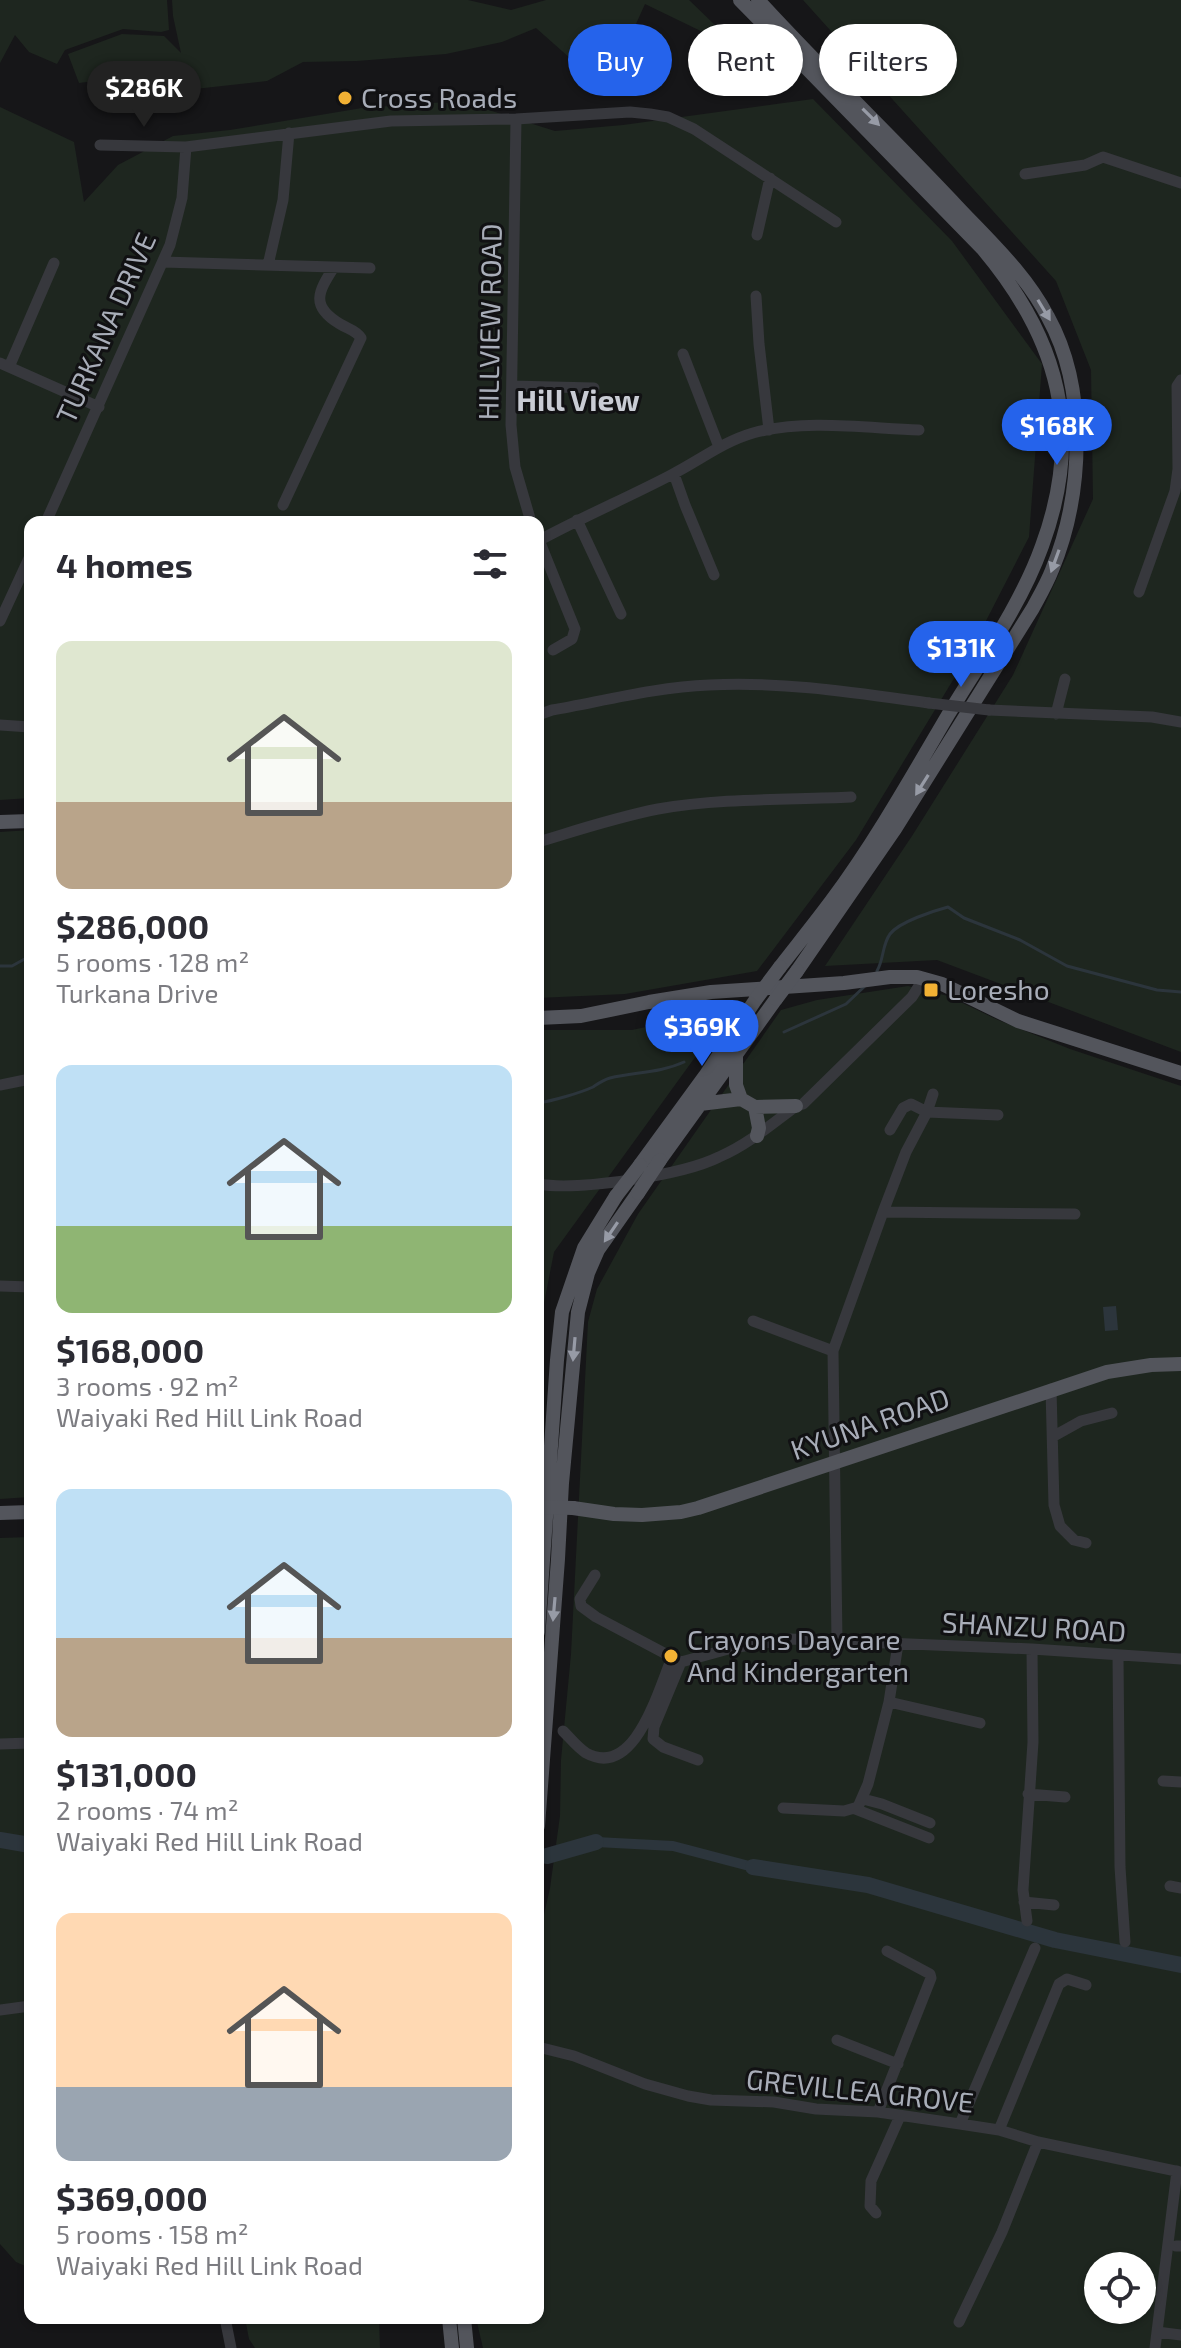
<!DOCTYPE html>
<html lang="en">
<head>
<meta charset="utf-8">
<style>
	:root { --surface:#fff; --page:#f2f2f3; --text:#2b2b33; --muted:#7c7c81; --accent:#2563eb }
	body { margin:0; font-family:"Exo 2",sans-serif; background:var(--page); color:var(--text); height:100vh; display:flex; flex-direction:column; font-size:30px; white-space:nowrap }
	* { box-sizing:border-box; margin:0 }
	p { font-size:26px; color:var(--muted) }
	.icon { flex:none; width:44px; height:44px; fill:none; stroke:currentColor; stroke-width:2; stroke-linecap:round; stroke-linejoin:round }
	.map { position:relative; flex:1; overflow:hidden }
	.side { position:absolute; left:24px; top:516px; width:520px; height:1808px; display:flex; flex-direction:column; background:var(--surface); border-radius:16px; box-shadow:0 2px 6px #0004 }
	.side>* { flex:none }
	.guide { position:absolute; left:568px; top:24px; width:492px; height:72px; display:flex; gap:16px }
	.buttons { position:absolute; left:1084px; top:2252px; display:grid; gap:16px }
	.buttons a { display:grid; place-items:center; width:72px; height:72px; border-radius:50%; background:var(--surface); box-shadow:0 2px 6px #0004; font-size:40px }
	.price { position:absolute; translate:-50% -68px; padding:0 18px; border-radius:28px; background:var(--accent); color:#fff; font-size:26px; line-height:52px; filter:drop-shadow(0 2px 4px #0008) }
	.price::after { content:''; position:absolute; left:50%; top:48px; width:24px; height:18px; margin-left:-12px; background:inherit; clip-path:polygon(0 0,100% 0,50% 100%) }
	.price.active { background:#222; color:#fff }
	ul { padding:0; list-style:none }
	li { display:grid; align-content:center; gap:16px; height:424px; padding:0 32px }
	li span { display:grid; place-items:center; height:248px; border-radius:16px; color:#555 }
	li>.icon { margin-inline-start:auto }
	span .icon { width:144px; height:144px; fill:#fffc; stroke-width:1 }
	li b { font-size:34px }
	h2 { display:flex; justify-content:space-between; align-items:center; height:96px; padding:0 32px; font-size:34px }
	.pill { padding:0 28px; border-radius:36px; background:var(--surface); box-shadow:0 2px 6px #0004; font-size:28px; line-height:72px }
	.pill.active { background:var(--accent); color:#fff }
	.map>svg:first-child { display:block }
	.green { fill:#1e261f; fill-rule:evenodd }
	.water { fill:#2c353c }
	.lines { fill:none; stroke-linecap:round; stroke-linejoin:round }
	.stream { stroke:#2c353c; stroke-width:3 }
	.canal { stroke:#2c353c; stroke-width:10 }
	.river { stroke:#2c353c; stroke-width:16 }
	.minor { stroke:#37383d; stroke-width:11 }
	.major { stroke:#53555c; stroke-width:14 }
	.minor-bridge { stroke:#37383d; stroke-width:11 }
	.major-bridge { stroke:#53555c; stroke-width:14 }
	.oneway { fill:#979ba6 }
	.poi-dot { fill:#f2b134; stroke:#111113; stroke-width:3 }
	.labels { text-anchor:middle; stroke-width:6; stroke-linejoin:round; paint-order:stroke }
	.poi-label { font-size:28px; fill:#a8adb8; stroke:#111113; text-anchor:start }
	.street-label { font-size:28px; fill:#a8adb8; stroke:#111113 }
	.neighbourhood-label { font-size:30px; font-weight:bold; fill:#c9ccd4; stroke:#111113 }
</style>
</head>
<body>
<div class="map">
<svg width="1181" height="2348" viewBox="0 0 1181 2348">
	<rect width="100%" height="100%" fill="#161618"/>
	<path class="green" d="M0,0H167L169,30L161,32L123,29L65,50L57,64L29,52L15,35L0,63Z
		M172,0H468L511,10L546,0H689L742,51L645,4L625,48L571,59L536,28L502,42L446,54L357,61L303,62L267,81L186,90L110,79L79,83L68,54L122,34L164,36L181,53L173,16Z
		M803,0H1181V1052L937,960L825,966L912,836L1013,675L1093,499L1091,370L1056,281Z
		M813,99L952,241L1042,364L1029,537L970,652L856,840L757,971L625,994L538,998V522H30V798L0,800V107L74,142L84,202L118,165L173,136L230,130L362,108L460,101L555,131L623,125Z
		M30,830V1497L0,1499V832Z
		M908,986L948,996L998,1020L1070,1049L1181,1086V2348H483L476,2318H538V1941L550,1888L560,1816L561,1760L571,1654L588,1322L597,1289L638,1214L781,1010L817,1000ZM1098,2266H1142V2310H1098Z
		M730,1009L554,1252L538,1334V1030H632Z
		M30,1537V2268L16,2262L0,2244V1538Z
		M245,2318H379L380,2348H255L249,2339Z"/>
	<path class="water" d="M1116,1306L1118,1330L1105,1331L1103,1307Z"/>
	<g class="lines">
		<path class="stream" d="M0,966H12L30,956
			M877,971C884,959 882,945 890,934C899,922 933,911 948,907L964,918L1020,940L1067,966L1157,990L1181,992
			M784,1032L846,1004L866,985
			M538,1103C552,1101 580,1093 593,1087C599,1083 603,1080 610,1078C635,1072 660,1073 684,1062"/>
		<path class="canal" d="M596,1842L673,1846L753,1867"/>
		<path class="river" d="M0,1840L30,1845
			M547,1856L596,1842
			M753,1867L868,1885L1055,1940L1181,1965"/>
		<path class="minor" d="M516,119L511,425L515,467L531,522
			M100,145L186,147L391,121L516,119L630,112L650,114L668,117L694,129L836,222
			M1025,174L1085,165L1103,157L1181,183
			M757,235L770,178
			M163,262L370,268
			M268,265L283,200L289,133
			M756,296L759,344L769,430
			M683,354L719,447
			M0,363L99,407
			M9,367L54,263
			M512,386L594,388
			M674,474L685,505L714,575
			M283,505L361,338C356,330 348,329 340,324C310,306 318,292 334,267
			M577,520L621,614
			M46,522L170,245L182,198L186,147
			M539,540L575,629L572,639L553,650
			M538,541C582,517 627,498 671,475C699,461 722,442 753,433C806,419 865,428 919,430
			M1139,592L1175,491L1178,469L1177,386L1181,380
			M0,621L30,556
			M989,710L1152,717L1181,722
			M1056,714L1065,679
			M538,715L552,710C603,701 657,687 709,685C782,681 857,693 929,703
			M0,725L30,727
			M538,842C578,830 617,817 658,809C721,798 787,800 851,797
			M0,1085L30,1079
			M890,1130L903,1108L911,1104L927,1112L998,1115
			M538,1184C578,1191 683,1175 719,1157C747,1145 772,1124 796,1106L803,1104L912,997L924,978
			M883,1212L906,1152L927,1112L933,1094
			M0,1286L30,1287
			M753,1321L833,1351
			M1051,1389L1054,1505L1060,1526L1074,1540L1086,1543
			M1054,1436L1081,1421L1112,1413
			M595,1575L580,1599L581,1606L596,1617L681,1662L732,1648L790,1639L1032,1649L1181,1659
			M837,1641L833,1351L883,1212L1075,1214
			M1118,1656L1120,1867L1125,1942
			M681,1662L654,1727L653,1739L663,1747L698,1760
			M889,1702L980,1723
			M563,1731C570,1738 578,1748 586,1753C635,1780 658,1690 672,1658
			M0,1744L30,1743
			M1163,1781L1181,1782
			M1028,1794L1065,1797
			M863,1799L882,1804L930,1823
			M783,1808L844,1811L858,1807L868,1784L889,1702L898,1644
			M855,1809L929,1838
			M1170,1886L1181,1888
			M1024,1902L1054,1905
			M1027,1921L1023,1890L1033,1742L1032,1649
			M0,2010L30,2006
			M837,2040L898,2064
			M538,2047L574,2056L645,2084L688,2096L711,2100L774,2102L816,2109L878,2112L960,2124L999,2130L1038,2142L1181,2172
			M878,2112L931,1978L930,1974L887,1951
			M960,2124L1035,1948
			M999,2130L1059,1984L1067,1979L1086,1985
			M876,2213L870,2206L871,2181L900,2116
			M1176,2246H1181
			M225,2318L231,2348
			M959,2322L1002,2232L1038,2142
			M1157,2332L1181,2335
			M1155,2348L1177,2171"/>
		<path class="major" d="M740,0L982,248C1059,339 1084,432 1042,546C1021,605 980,662 948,715C911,778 875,842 832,900C815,923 797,945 780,967
			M758,0C821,69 888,133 952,201C986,238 1024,271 1048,317C1088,389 1083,495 1052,570C1047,583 1040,595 1033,608L895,829L797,971
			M0,822L30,821
			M538,1018L581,1016L649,1002L711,992L844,983L890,977H917L942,984L1018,1021L1181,1073
			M736,1056V1085L741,1099
			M700,1104L741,1099L755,1107L796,1106
			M755,1107L759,1128L757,1136
			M660,1160L776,999
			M640,1165L705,1076L756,999
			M573,1508L614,1514L642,1515L681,1512L698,1508L1107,1372L1151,1365L1181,1364
			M0,1513L30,1512
			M538,1632L557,1360L562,1312L584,1248L616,1196
			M538,1826L558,1559L562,1483L578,1312L588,1273L598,1250L638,1193
			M449,2318L452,2348
			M464,2318L467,2348"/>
		<path class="minor-bridge" d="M929,703L989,710"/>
		<path class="major-bridge" d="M756,999L780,967
			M776,999L797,971
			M638,1193L660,1160
			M616,1196L640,1165
			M538,1507L573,1508"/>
	</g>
	<defs><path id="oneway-solid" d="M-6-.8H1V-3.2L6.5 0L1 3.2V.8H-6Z" transform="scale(2)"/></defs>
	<g class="oneway">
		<use href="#oneway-solid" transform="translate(871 117) rotate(45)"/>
		<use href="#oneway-solid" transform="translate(1044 310) rotate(59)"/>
		<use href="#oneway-solid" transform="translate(1055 561) rotate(110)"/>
		<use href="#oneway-solid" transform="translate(922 785) rotate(122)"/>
		<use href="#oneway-solid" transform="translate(611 1232) rotate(124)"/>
		<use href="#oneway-solid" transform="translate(574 1349) rotate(95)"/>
		<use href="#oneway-solid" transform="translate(554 1609) rotate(95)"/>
	</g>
	<g class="poi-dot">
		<circle cx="345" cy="98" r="8"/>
		<rect x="923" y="982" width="16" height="16" rx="4"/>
		<circle cx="671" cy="1656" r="8"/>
	</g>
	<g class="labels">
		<g class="poi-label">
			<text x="361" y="108">Cross Roads</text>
			<text x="947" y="1000">Loresho</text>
			<text x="687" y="1650">Crayons Daycare<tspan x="687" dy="32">And Kindergarten</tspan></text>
		</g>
		<g class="street-label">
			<text transform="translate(490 322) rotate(-89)" y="10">HILLVIEW ROAD</text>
			<text transform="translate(106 328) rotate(-66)" y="10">TURKANA DRIVE</text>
			<text transform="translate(870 1424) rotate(-19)" y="10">KYUNA ROAD</text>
			<text transform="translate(1034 1627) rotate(3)" y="10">SHANZU ROAD</text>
			<text transform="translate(860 2091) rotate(6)" y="10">GREVILLEA GROVE</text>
		</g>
		<g class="neighbourhood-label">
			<text x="578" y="411">Hill View</text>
		</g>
	</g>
</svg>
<div class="buttons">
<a><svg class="icon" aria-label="locate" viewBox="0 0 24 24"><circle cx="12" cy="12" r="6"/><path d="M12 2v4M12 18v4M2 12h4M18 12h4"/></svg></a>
</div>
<b class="price active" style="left:144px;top:129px">$286K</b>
<b class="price" style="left:1057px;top:467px">$168K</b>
<b class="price" style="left:961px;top:689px">$131K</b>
<b class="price" style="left:702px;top:1068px">$369K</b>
<div class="guide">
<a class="pill active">Buy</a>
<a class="pill">Rent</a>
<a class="pill">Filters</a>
</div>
<section class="side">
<h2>4 homes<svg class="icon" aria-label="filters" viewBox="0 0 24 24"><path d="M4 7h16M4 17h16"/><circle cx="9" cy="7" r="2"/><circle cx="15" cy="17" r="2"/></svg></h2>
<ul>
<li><span style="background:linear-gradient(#dfe7d0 65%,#b9a48a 0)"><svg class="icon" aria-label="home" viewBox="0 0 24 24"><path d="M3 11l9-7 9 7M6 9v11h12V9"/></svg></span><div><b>$286,000</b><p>5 rooms · 128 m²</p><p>Turkana Drive</p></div></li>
<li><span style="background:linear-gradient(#bfe0f5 65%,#8fb573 0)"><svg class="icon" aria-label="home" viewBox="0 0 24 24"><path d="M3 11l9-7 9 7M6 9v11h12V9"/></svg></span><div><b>$168,000</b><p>3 rooms · 92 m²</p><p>Waiyaki Red Hill Link Road</p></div></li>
<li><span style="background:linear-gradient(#bfe0f5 60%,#b9a48a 0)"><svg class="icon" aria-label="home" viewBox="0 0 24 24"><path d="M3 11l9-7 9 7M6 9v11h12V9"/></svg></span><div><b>$131,000</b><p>2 rooms · 74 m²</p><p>Waiyaki Red Hill Link Road</p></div></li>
<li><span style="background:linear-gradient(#ffd9b3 70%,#9aa5b1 0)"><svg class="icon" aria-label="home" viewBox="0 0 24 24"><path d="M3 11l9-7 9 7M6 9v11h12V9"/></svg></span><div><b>$369,000</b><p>5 rooms · 158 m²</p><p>Waiyaki Red Hill Link Road</p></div></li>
</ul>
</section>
</div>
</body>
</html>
